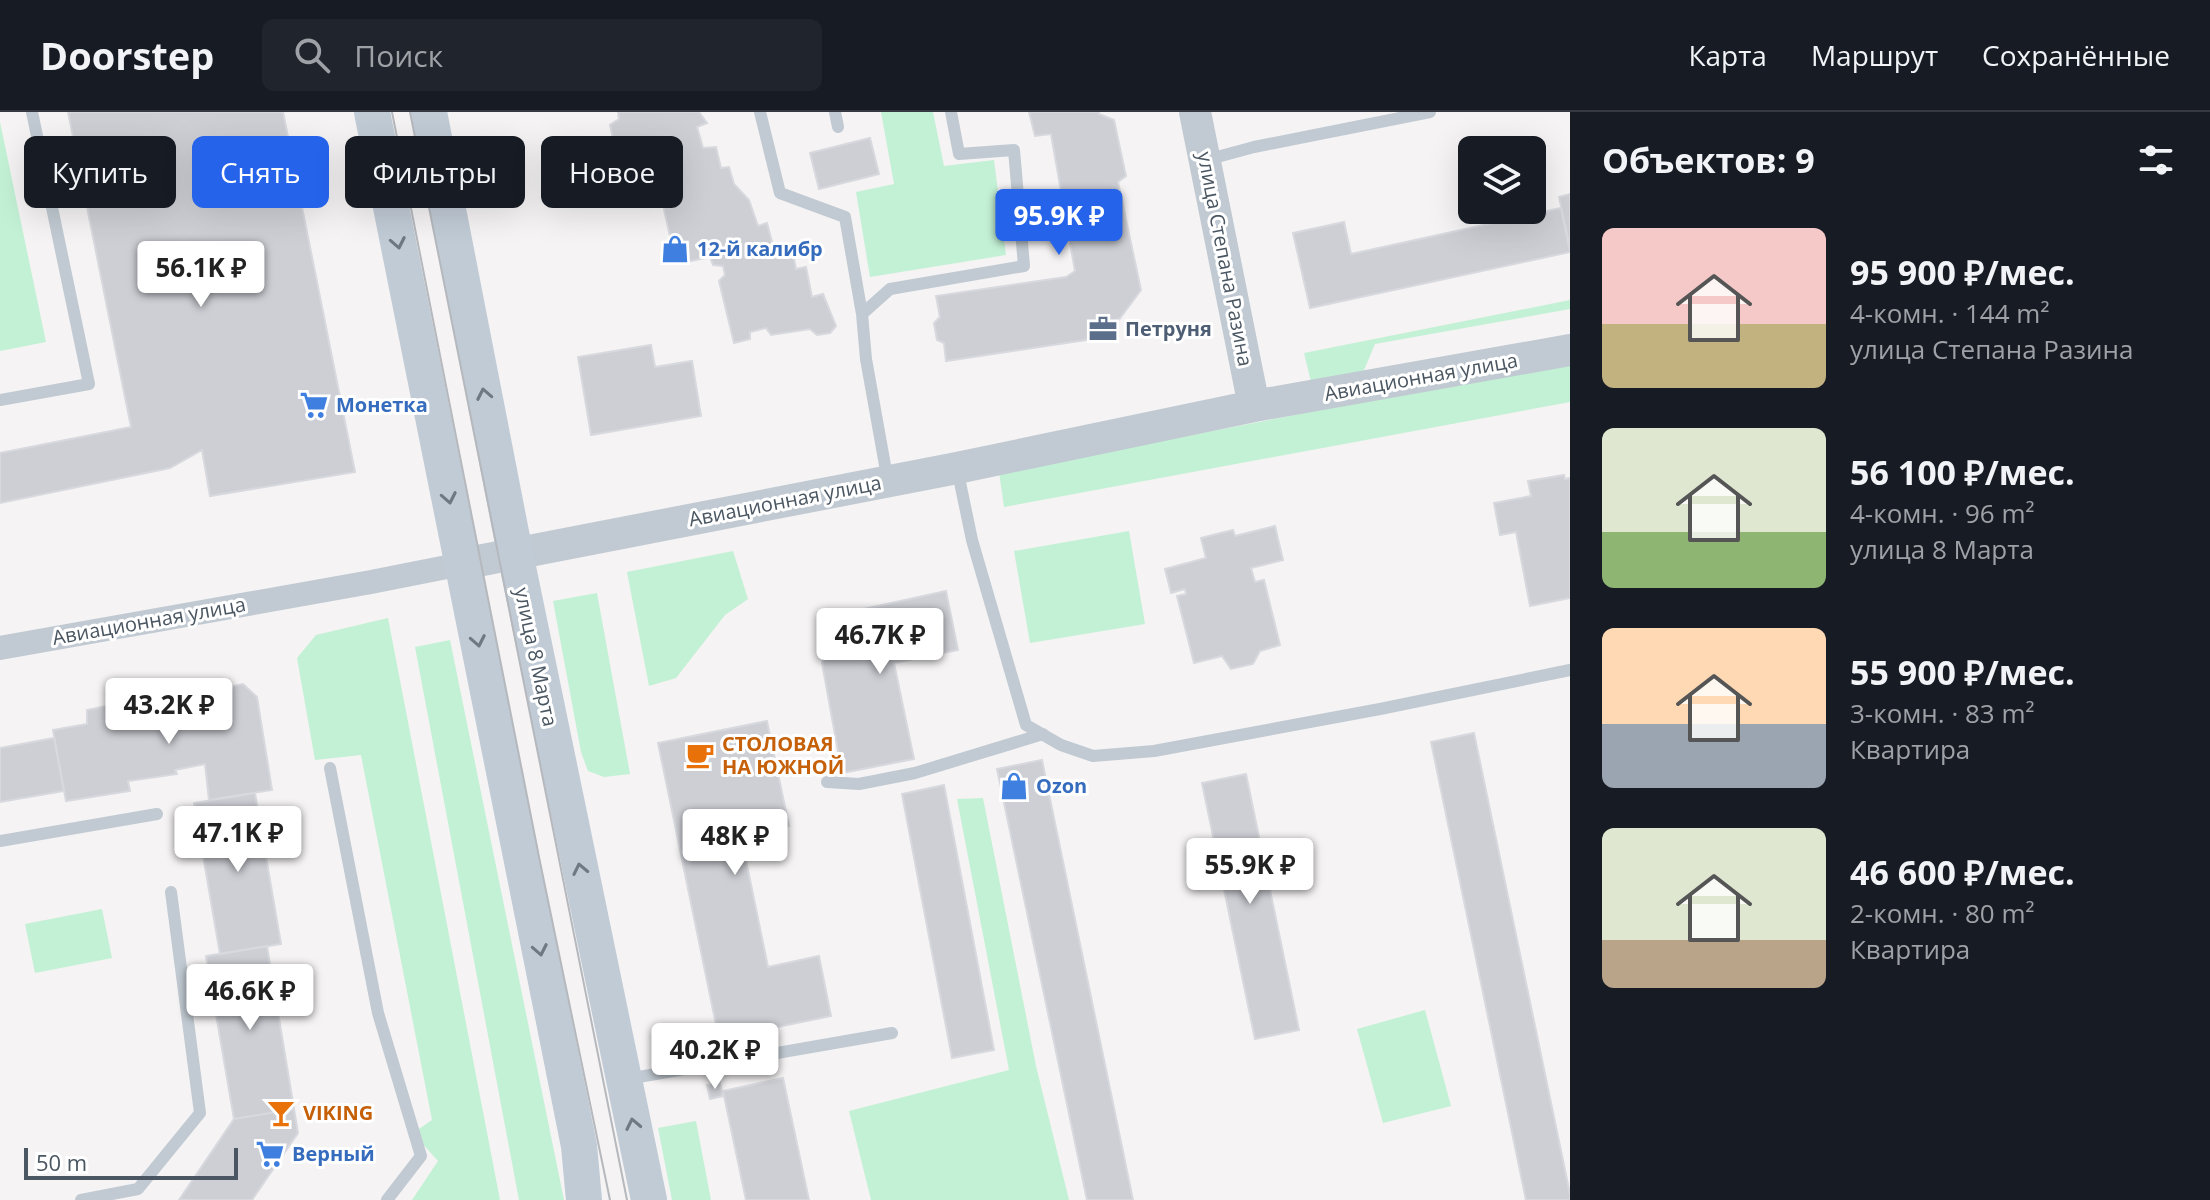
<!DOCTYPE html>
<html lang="ru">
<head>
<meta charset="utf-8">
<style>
	:root { --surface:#171b24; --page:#20242c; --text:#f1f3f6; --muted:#9ea1a6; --line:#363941; --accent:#2563eb }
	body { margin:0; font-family:"Open Sans",sans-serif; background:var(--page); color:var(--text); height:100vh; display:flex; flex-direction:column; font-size:30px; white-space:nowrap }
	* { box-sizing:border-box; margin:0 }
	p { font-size:26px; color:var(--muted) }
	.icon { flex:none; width:44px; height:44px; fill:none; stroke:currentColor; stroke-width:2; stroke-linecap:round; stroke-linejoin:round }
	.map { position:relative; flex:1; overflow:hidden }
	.panel { display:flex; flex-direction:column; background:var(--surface); width:640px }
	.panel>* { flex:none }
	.hud { position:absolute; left:24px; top:24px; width:760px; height:72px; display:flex; gap:16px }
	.controls { position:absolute; left:1458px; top:24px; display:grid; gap:16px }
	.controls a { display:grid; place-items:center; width:88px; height:88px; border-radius:12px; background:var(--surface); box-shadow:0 8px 32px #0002; font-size:40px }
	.scale { position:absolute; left:24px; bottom:20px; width:214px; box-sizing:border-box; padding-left:8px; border:4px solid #4a5661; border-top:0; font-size:22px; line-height:28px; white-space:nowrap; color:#4a5661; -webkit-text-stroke:6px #fff; paint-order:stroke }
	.price { position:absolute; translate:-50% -68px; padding:0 18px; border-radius:8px; background:#fff; color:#222; font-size:26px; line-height:52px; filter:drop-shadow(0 2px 4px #0008) }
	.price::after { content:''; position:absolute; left:50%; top:48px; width:24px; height:18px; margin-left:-12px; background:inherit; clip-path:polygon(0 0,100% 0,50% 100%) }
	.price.selected { background:var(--accent); color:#fff }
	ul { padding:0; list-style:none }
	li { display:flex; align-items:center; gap:24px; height:200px; padding:0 32px }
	li span { display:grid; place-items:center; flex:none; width:224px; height:160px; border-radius:12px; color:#555 }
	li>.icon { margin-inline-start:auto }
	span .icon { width:96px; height:96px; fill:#fffc; stroke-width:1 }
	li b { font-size:34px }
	h2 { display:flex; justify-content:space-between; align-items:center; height:96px; padding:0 32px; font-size:34px }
	.chip { padding:0 28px; border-radius:12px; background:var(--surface); box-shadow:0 8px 32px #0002; font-size:28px; line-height:72px }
	.chip.selected { background:var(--accent); color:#fff }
	header { display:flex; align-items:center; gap:48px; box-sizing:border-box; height:112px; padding:0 40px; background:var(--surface); border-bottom:2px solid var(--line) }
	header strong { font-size:38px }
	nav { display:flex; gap:44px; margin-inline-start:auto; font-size:28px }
	.search { width:560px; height:72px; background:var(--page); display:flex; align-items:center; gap:20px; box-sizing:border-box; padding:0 28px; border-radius:12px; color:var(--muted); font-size:30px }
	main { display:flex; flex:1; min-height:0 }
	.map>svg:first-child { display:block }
	.green { fill:#c3f1d5 }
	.building { fill:#cdcfd5; stroke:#d7d9de; stroke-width:2 }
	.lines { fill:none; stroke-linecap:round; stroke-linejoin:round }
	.service { stroke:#c1cad2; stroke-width:12 }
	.minor { stroke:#c1cad2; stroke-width:24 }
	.tertiary { stroke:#c1cad2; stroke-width:32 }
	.secondary { stroke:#c1cbd6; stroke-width:36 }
	.tram { stroke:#b5b8bd; stroke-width:2 }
	.oneway { stroke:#6e7984 }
	.labels { text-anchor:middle; stroke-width:6; stroke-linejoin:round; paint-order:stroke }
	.shop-label { font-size:20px; font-weight:bold; fill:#366cbe; stroke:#fff; text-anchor:start }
	.street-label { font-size:20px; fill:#4a5661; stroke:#fff }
	.service-label { font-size:20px; font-weight:bold; fill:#4e5e75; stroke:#fff; text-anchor:start }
	.food-label { font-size:20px; font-weight:bold; fill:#c56008; stroke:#fff; text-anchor:start }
</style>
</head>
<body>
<header>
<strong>Doorstep</strong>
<div class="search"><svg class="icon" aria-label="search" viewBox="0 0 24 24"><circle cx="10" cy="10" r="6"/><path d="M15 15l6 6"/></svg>Поиск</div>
<nav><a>Карта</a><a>Маршрут</a><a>Сохранённые</a></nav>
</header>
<main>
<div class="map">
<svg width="1570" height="1088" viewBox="0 0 1570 1088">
	<rect width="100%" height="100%" fill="#f5f3f3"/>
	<path class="green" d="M881,0H933L944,54L994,48L1006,143L870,165L856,80L894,72Z
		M0,10L46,230L0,239Z
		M1570,188V197L1375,232L1362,263L1312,274L1304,241Z
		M1570,250V290L1004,395L999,360Z
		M1129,419L1145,512L1030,531L1014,439Z
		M733,439L748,487L725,503L676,566L649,574L627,460Z
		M597,481L630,662L604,665L588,659L581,640L553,489Z
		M388,506L500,1088H412L438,1049L413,1021L432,1008L361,643L315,648L297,546L316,523Z
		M450,528L564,1088H519L415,535Z
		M983,686L1036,954L1069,1088H871L849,999L1009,958L957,687Z
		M102,797L112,846L35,861L25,812Z
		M1425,898L1451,994L1383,1011L1357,917Z
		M696,1009L711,1088H672L658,1016Z"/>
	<path class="building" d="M68,0H283L355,360L210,384L202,338L170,356L0,391V341L131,315Z
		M618,0H699L707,11L697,15L703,36L716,35L721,56L729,55L734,72L749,88L758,114L767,111L774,137L791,132L796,157L806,155L812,185L823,182L836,214L830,221L817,223L810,217L771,223L766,216L750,220V227L734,231L719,169L725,163L723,154L713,153L710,145L676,152L662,88L672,84L670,71L661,72L658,65L646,64L645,74L624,76L610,13L619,7Z
		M1029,0H1099V2L1114,8L1126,64L1118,70L1141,178L1106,225L946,249L944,231L937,228L934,211L940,205L936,184L1066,165L1075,159L1051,22L1035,24Z
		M870,26L879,62L819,77L810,41Z
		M1570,82V136L1559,85Z
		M1561,96L1570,140L1310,196L1293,121L1344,110L1351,142Z
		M651,233L655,255L692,249L701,304L591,323L578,245Z
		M1564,363L1565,367L1570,366V486L1530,494L1516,420L1500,423L1494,391L1531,384L1528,369Z
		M1275,414L1283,448L1251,456L1255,470L1264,468L1280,533L1260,539L1253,552L1231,557L1222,544L1194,551L1177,484L1186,482L1185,477L1171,481L1165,457L1206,446L1201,426L1233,418L1235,424Z
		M946,479L958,538L894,551L914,647L842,661L822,551L831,519L855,499Z
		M243,572L257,585L272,678L209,688L205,652L175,658L177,662L128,669L130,679L66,689L53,618L87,612V598L116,592L121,605L183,593L184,581L211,574L214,578Z
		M767,609L789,714L741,724L768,855L819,844L831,904L719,927L658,631Z
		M1474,621L1570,1082V1088H1526L1431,630Z
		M54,626L64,679L0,690V636Z
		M1042,648L1133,1088H1087L997,657Z
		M1246,662L1299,918L1255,927L1202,671Z
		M944,673L994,938L952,946L902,682Z
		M255,681L281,832L220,842L194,691Z
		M267,834L294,997L234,1007L206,844Z
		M783,966L809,1088H746L723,979Z
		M720,971L723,984L710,987L707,973Z
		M294,997L298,1021L252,1088H179L234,1007Z"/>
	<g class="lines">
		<path class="service" d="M760,0L780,81L845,105L862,202L866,247L888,370
			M835,0L838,15
			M1206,48L1254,35L1430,0
			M862,202L890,177L1024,154L1014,38L959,42L951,0
			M0,288L89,272L32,0
			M957,356L972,428L1026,613L1061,633L1093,644L1154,639L1380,597L1570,558
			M330,656L378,901L421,1044L387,1088
			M827,670L859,672L915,661L1043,622
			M0,729L157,702
			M627,967L892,921
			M81,1088L138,1077L200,1001L171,780"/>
		<path class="minor" d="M0,536L371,470L462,452"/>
		<path class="tertiary" d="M1195,0L1254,294
			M462,452L957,356L1254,294L1570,238"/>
		<path class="secondary" d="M372,0L579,1034L584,1088
			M429,0L515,441L649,1088"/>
		<path class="tram" d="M392,0L540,750L610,1088
			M410,0L627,1088"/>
	</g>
	<defs><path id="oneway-chevron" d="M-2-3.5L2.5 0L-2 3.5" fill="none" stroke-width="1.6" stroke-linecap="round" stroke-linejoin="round" transform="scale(2)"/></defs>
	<g class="oneway">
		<use href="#oneway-chevron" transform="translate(398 131) rotate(79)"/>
		<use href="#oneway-chevron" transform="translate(484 282) rotate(-101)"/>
		<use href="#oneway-chevron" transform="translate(449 386) rotate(79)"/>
		<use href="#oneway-chevron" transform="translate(478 529) rotate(79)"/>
		<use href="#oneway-chevron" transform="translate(580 757) rotate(-102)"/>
		<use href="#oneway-chevron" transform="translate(540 838) rotate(79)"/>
		<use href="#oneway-chevron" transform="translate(633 1012) rotate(-102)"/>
	</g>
	<defs>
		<symbol id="shop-bare" viewBox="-9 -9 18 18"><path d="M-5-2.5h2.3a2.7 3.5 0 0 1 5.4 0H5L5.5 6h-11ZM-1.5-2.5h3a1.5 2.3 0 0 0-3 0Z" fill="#3f7fe0" stroke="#fff" stroke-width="2.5" paint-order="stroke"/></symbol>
		<symbol id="office-bare" viewBox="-9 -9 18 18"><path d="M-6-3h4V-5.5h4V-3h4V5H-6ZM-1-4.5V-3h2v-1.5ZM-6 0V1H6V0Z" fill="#5c6f8a" stroke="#fff" stroke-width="2.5" paint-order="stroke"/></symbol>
		<symbol id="supermarket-bare" viewBox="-9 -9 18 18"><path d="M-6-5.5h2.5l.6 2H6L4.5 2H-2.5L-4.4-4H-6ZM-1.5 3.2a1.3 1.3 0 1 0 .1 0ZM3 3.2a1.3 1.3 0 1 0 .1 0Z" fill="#3f7fe0" stroke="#fff" stroke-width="2.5" paint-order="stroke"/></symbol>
		<symbol id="cafe-bare" viewBox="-9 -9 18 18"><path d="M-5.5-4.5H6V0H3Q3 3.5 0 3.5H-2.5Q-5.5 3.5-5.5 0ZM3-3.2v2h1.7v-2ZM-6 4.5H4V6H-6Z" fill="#e8710a" stroke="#fff" stroke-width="2.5" paint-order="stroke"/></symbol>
		<symbol id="bar-bare" viewBox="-9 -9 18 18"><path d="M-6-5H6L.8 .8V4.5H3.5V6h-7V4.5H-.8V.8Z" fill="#e8710a" stroke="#fff" stroke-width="2.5" paint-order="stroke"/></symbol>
	</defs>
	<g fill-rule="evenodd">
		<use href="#shop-bare" x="655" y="117" width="40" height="40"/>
		<use href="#office-bare" x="1083" y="197" width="40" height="40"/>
		<use href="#supermarket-bare" x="294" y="273" width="40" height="40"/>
		<use href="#cafe-bare" x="680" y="623" width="40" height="40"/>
		<use href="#shop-bare" x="994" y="654" width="40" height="40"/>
		<use href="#bar-bare" x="261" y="981" width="40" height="40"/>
		<use href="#supermarket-bare" x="250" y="1022" width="40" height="40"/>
	</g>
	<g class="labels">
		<g class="shop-label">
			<text x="697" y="144">12-й калибр</text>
			<text x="336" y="300">Монетка</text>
			<text x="1036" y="681">Ozon</text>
			<text x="292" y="1049">Верный</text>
		</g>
		<g class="street-label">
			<text transform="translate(1225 147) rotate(79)" y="7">улица Степана Разина</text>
			<text transform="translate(1421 265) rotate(-10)" y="7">Авиационная улица</text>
			<text transform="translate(785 389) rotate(-11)" y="7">Авиационная улица</text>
			<text transform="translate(149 509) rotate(-10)" y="7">Авиационная улица</text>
			<text transform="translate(536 545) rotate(78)" y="7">улица 8 Марта</text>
		</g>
		<g class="service-label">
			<text x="1125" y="224">Петруня</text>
		</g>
		<g class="food-label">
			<text x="722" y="639">СТОЛОВАЯ<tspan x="722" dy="23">НА ЮЖНОЙ</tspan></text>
			<text x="303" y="1008">VIKING</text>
		</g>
	</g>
</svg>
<div class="controls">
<a><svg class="icon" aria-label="layers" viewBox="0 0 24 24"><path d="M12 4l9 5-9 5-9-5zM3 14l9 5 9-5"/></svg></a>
</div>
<div class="scale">50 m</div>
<b class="price selected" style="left:1059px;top:145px">95.9K ₽</b>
<b class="price" style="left:201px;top:197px">56.1K ₽</b>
<b class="price" style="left:880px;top:564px">46.7K ₽</b>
<b class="price" style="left:169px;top:634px">43.2K ₽</b>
<b class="price" style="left:238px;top:762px">47.1K ₽</b>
<b class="price" style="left:735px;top:765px">48K ₽</b>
<b class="price" style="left:1250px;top:794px">55.9K ₽</b>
<b class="price" style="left:250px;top:920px">46.6K ₽</b>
<b class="price" style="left:715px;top:979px">40.2K ₽</b>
<div class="hud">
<a class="chip">Купить</a>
<a class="chip selected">Снять</a>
<a class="chip">Фильтры</a>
<a class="chip">Новое</a>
</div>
</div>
<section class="panel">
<h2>Объектов: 9<svg class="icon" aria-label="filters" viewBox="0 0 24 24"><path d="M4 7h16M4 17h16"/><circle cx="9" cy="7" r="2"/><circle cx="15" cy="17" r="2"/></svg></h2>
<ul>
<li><span style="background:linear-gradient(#f6c9c9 60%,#c2b280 0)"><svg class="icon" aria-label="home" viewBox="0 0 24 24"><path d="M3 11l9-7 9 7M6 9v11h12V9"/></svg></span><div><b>95 900 ₽/мес.</b><p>4-комн. · 144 m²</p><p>улица Степана Разина</p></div></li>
<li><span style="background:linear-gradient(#dfe7d0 65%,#8fb573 0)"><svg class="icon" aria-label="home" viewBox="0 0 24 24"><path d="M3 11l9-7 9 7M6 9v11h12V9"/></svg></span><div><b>56 100 ₽/мес.</b><p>4-комн. · 96 m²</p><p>улица 8 Марта</p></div></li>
<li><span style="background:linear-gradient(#ffd9b3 60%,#9aa5b1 0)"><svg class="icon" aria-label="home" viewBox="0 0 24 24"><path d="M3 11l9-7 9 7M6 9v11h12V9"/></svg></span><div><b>55 900 ₽/мес.</b><p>3-комн. · 83 m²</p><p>Квартира</p></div></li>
<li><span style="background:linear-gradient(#dfe7d0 70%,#b9a48a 0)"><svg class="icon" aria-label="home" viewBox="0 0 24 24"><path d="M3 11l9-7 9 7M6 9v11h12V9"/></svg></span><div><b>46 600 ₽/мес.</b><p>2-комн. · 80 m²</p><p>Квартира</p></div></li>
</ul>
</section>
</main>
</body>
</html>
